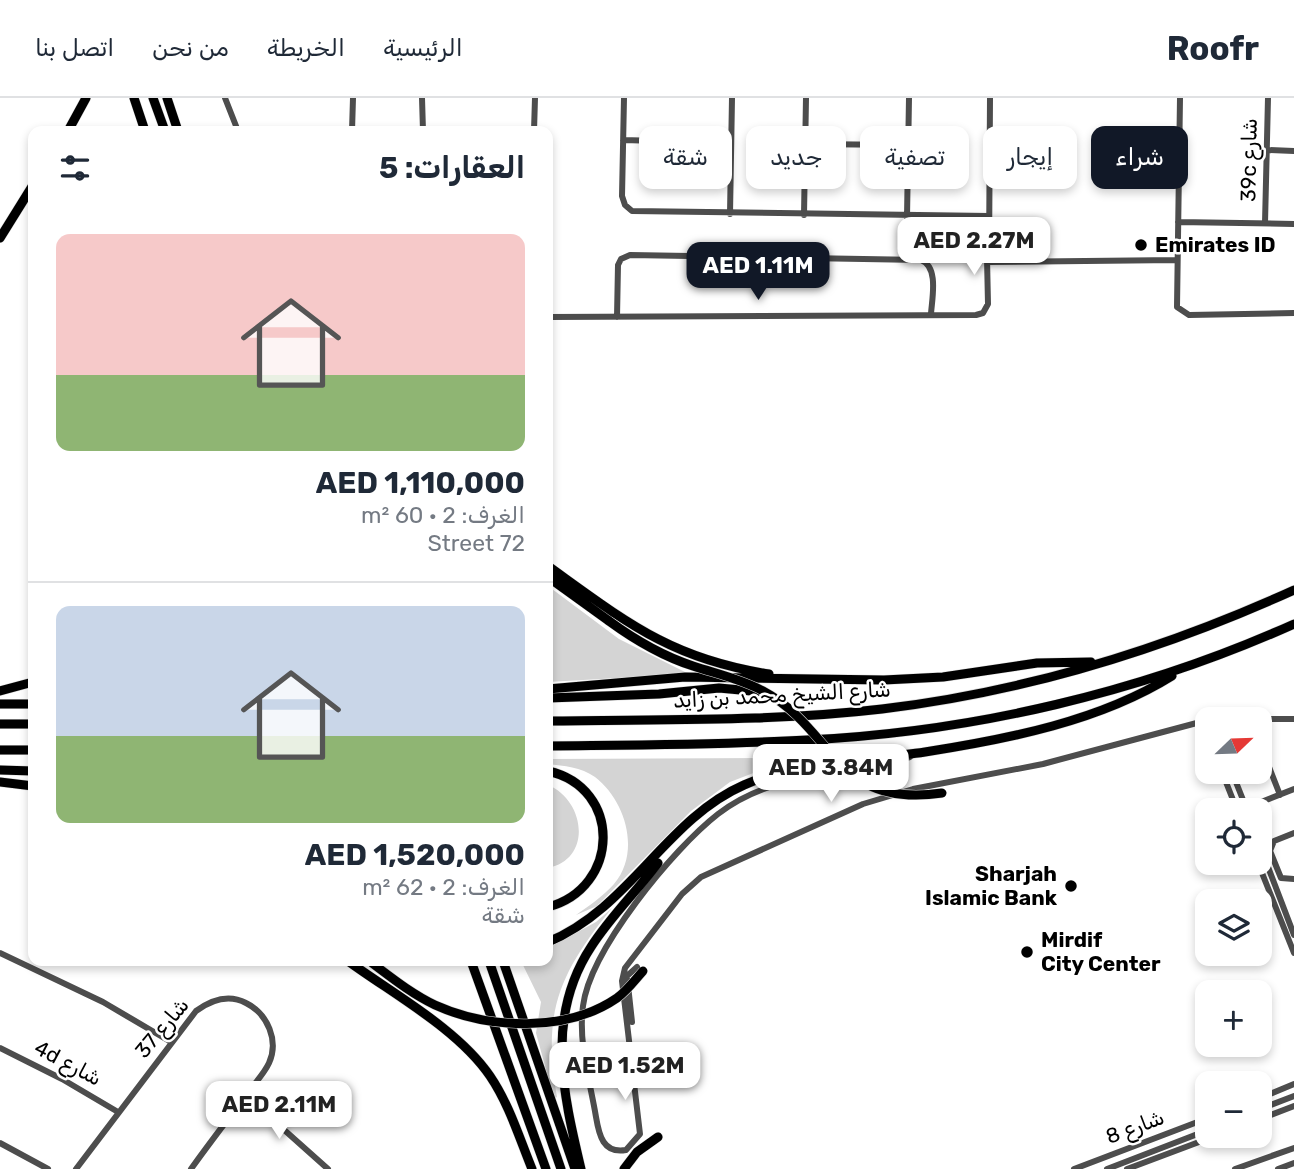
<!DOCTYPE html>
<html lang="ar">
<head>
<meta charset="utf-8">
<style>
	:root { --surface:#fff; --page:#f2f2f3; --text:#1f2937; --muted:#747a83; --line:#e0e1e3; --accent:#111827 }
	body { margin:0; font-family:Rubik,"Noto Naskh Arabic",sans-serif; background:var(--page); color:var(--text); direction:rtl; height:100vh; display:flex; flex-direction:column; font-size:26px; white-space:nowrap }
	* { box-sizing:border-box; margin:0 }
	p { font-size:23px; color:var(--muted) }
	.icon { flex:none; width:38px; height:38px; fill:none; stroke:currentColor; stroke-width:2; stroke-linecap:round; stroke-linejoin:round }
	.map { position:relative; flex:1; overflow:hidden; direction:ltr }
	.details { position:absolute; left:28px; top:28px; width:525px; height:840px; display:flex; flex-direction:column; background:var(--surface); border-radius:14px; box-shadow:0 4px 10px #0003; direction:rtl }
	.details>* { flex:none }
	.guide { position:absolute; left:574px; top:28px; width:614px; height:63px; direction:rtl; display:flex; gap:14px }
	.needle { width:46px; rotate:67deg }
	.controls { position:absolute; left:1195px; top:609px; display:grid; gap:14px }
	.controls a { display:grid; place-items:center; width:77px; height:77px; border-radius:14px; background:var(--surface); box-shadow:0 4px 10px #0003; font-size:35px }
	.price { position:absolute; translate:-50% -60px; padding:0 16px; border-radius:14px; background:#fff; color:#222; font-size:23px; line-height:46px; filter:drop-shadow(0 2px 4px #0008) }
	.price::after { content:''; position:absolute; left:50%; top:42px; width:21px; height:16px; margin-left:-10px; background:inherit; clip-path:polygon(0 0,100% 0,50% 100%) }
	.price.active { background:var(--accent); color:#fff }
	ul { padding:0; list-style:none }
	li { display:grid; align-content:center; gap:14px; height:371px; padding:0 28px }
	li+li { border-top:2px solid var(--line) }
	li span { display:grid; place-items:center; height:217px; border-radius:14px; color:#555 }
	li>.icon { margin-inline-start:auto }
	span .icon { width:126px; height:126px; fill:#fffc; stroke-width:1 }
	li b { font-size:30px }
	h2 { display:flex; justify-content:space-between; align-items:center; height:84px; padding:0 28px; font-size:30px }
	.tag { padding:0 24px; border-radius:14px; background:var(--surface); box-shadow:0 4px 10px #0003; font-size:24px; line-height:63px }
	.tag.active { background:var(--accent); color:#fff }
	header { display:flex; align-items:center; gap:42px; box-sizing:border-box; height:98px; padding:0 35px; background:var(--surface); border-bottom:2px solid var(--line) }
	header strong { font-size:33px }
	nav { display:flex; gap:38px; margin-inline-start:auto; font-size:24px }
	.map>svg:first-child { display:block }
	.green { fill:#d4d4d4 }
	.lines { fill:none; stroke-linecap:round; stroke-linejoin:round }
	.highway-casing { stroke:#dbdbdb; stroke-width:10 }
	.minor { stroke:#4d4d4d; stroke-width:6 }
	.highway { stroke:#000; stroke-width:9 }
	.highway-bridge-casing { stroke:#dbdbdb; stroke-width:10; stroke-linecap:butt }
	.highway-bridge { stroke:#000; stroke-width:9 }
	.poi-dot { fill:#000; stroke:#fff; stroke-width:2.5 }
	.labels { text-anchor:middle; stroke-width:5; stroke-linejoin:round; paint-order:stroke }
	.street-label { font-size:21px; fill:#000; stroke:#fff }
	.poi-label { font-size:21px; font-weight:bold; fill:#000; stroke:#fff; text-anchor:start }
</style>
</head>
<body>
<header>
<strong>Roofr</strong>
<nav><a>الرئيسية</a><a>الخريطة</a><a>من نحن</a><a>اتصل بنا</a></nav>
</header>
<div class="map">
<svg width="1294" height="1071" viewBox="0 0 1294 1071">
	<rect width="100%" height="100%" fill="#fff"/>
	<path class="green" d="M548,488L619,541L689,576L548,584Z
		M848,653L756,674L730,684L691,713L597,808L576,817C589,808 603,798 614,786C641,754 626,703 595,679C581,669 564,668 548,666V661L767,660Z
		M548,687C585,702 593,761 548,770Z
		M612,810C559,876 542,914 557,999L554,1001L536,935L541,904L521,863H548V850L596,824Z"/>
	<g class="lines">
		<defs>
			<path id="highway" d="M134,0L145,33
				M153,0L165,33
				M167,0L178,33
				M68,33L86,0
				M0,140L33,87
				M548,468C626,524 671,561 769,576
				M548,479L609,523
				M548,591L685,579L884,582L943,579L1037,565L1091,564
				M0,593L33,584
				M548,600L659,596L719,590L762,594
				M0,606H33
				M548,623C659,621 772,624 882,611C1024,594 1164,551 1294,492
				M0,626H33
				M548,648C634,647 721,647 807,642C973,634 1143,594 1294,526
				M0,652H33
				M0,672L33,673
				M548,673C623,690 620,790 548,809
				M0,684L33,688
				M548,844C630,810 666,721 744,687C801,662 865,663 925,654C1008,641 1100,623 1172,578
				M348,863C393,896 458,931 490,978C509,1006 519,1039 532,1071
				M471,863L546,1071
				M489,863L561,1071
				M503,863L575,1071
				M581,1071C563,995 545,919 591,849C610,819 637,793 658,765
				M624,1071L637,1054L658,1039"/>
		</defs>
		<use href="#highway" class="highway-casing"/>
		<path class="minor" d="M225,0L238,33
			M422,0L423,33
			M624,0L622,98L625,107L632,113L988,118
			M990,0L989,164L1177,162
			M1180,0L1177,209L1189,217L1294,215
			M352,33L353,0
			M534,33L535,0
			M623,42L731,45
			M805,46L908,47
			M1267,52L1294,53
			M730,116L732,0
			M804,117L806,0
			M907,119L909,0
			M1178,124L1294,126
			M1265,125L1268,0
			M548,219L976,217L983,215L988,206L987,160
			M617,219L618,167L621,161L630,157L921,162C939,169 932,200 931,216
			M1217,621H1294
			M1206,622L1208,637
			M1260,646L1280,697
			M910,659C846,677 773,673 718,716C673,751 590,852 583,908C578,945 590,983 596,1019C599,1037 603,1056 626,1052L640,1036L622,883L625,870L682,796L701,779L863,706L913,691L1043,666L1208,622
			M1222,674L1237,712
			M1232,674L1247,712
			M1246,710L1294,691
			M1294,735L1274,743L1270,753L1281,780L1294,781
			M1260,748L1294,837
			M1258,765L1294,855
			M0,855L103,904L171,944
			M632,924L627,878L637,869
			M0,950L62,981L118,1014
			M245,997L328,1071
			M1260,1000L1294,986
			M1260,1011L1294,998
			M1260,1021L1294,1008
			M0,1045L48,1071
			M76,1071L196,913C211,902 229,896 246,905C268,916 279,943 269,965C263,978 251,989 243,1001C226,1024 208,1047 191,1071
			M1074,1071L1208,1020
			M1107,1071L1208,1032
			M1127,1071L1215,1038
			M1235,1071L1294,1050
			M1278,1071L1294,1065"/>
		<use href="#highway" class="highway"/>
		<defs>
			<path id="highway-bridge" d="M609,523C635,542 662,558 693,568C717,576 741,581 763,593C836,632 834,711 942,695
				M372,865C392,880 412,896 435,907C488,931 566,935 617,900C627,893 635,882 643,873"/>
		</defs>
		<use href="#highway-bridge" class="highway-bridge-casing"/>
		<use href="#highway-bridge" class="highway-bridge"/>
	</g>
	<g class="poi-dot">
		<circle cx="1141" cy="147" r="7"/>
		<circle cx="1071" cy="788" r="7"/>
		<circle cx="1027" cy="854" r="7"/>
	</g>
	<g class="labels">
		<g class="street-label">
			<text transform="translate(1249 62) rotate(-89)" y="7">39c شارع</text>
			<text transform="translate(782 597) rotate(-3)" y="7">شارع الشيخ محمد بن زايد</text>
			<text transform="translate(162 930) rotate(-50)" y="7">شارع 37</text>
			<text transform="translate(68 965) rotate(28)" y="7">4d شارع</text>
			<text transform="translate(1135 1029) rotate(-21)" y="7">شارع 8</text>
		</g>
		<g class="poi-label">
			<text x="1155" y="154">Emirates ID</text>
			<text x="1057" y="783" text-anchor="end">Sharjah<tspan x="1057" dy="24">Islamic Bank</tspan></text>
			<text x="1041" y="849">Mirdif<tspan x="1041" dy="24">City Center</tspan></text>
		</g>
	</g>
</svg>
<div class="controls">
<a><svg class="needle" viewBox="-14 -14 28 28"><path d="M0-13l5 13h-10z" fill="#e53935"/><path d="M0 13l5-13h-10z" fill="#747a83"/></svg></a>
<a><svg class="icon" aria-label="locate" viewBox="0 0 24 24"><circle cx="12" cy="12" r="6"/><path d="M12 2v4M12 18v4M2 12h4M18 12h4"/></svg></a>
<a><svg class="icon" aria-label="layers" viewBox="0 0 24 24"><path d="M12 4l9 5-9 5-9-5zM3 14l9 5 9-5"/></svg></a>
<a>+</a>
<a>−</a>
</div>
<b class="price" style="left:974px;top:179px">AED 2.27M</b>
<b class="price active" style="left:758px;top:204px">AED 1.11M</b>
<b class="price" style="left:831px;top:706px">AED 3.84M</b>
<b class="price" style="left:625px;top:1004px">AED 1.52M</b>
<b class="price" style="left:279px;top:1043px">AED 2.11M</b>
<div class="guide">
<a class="tag active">شراء</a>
<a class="tag">إيجار</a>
<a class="tag">تصفية</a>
<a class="tag">جديد</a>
<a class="tag">شقة</a>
</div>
<section class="details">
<h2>العقارات: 5<svg class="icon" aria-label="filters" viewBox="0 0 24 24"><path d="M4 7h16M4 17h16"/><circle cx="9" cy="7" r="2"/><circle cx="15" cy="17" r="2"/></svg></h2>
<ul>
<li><span style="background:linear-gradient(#f6c9c9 65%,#8fb573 0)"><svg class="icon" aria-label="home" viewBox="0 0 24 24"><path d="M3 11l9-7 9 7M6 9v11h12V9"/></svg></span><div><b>AED 1,110,000</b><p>الغرف: 2 · 60 m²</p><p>72 Street</p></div></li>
<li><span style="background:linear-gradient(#c9d6e8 60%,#8fb573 0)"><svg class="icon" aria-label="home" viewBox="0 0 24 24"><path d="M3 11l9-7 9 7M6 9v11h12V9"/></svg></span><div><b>AED 1,520,000</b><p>الغرف: 2 · 62 m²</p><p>شقة</p></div></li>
</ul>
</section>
</div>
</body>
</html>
